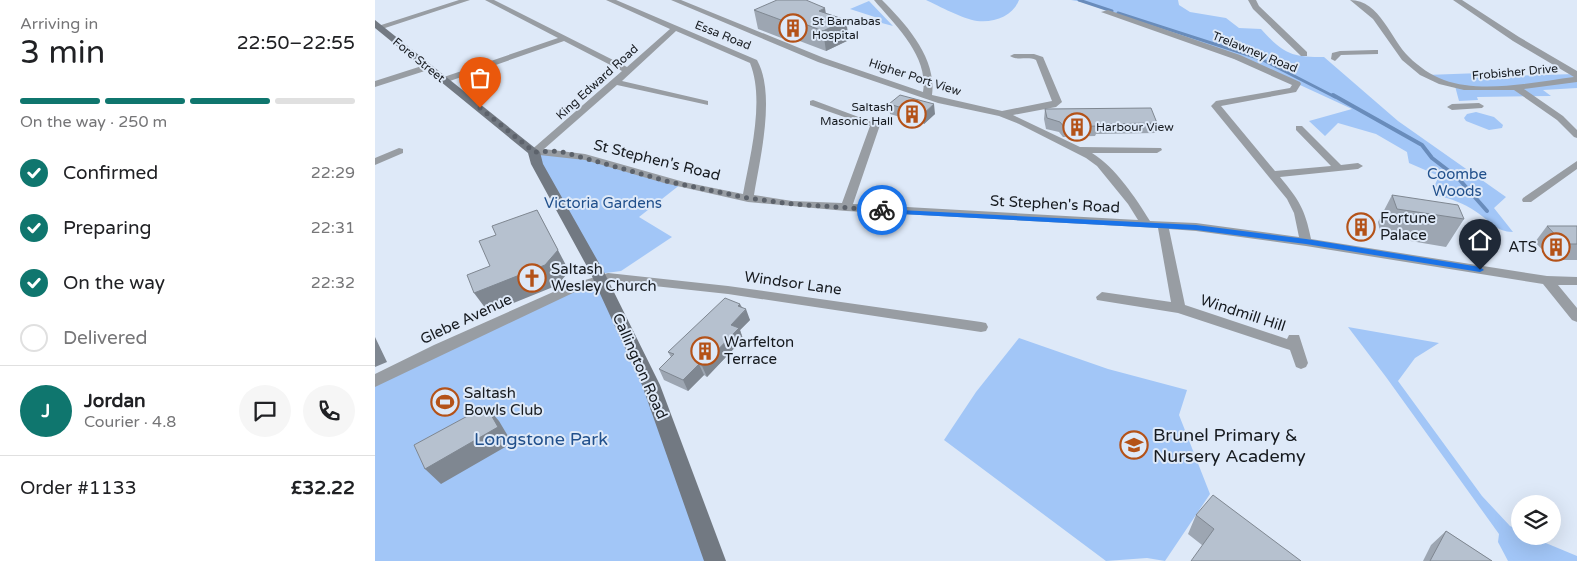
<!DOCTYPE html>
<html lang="en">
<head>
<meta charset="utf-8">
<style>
  body { margin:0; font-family:"Varela Round",sans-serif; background:#f6f6f6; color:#202124; height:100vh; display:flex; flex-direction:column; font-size:19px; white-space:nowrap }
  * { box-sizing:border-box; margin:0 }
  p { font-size:16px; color:#757577 }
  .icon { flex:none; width:28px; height:28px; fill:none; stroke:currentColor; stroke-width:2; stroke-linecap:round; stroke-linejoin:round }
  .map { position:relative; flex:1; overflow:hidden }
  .panel { display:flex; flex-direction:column; background:#fff; width:375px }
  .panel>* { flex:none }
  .tools { position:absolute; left:1136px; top:495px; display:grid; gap:10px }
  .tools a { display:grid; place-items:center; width:50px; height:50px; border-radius:50%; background:#fff; box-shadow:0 5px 20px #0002; font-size:25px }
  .pin { position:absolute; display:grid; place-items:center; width:42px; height:42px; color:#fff; margin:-51px -21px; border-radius:50% 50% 50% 0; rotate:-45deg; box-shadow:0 0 5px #0007 }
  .pin .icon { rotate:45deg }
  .courier { position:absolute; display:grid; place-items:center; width:50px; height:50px; margin:-25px; border:4px solid #1a73e8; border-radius:50%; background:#fff; color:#222; box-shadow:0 1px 6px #0007 }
  .headline em { font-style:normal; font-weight:600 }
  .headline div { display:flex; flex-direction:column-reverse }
  .headline { display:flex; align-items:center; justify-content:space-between; height:85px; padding:0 20px }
  h1 { font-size:32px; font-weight:600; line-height:38px }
  .bar { display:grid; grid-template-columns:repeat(4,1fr); gap:8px 5px; align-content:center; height:60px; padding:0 20px }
  .bar i { height:6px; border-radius:4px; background:#e0e0e0 }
  .bar .active { background:#0f766e }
  .bar p { grid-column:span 4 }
  .line { display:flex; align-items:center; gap:12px; padding:0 20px; border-top:1px solid #e0e0e0 }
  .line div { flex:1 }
  .round { display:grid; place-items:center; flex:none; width:52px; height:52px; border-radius:26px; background:#f6f6f6 }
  ol { padding:0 20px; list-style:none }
  li { display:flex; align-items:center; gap:15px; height:55px }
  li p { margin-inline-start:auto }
  li .icon { padding:5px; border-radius:50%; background:#0f766e; color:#fff; stroke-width:4 }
  li:last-child { color:#757577 }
  li i { width:28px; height:28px; border:2px solid #e0e0e0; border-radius:50% }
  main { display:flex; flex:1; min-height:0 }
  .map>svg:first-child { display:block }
  .green { fill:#a2c6f7 }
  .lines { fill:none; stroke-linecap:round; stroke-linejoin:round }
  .stream-far1 { stroke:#698cbb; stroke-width:3 }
  .stream { stroke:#698cbb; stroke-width:4 }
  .street { fill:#989da3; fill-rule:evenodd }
  .secondary { fill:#727982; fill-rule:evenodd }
  .wall { fill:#9da6b2 }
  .shaded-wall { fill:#7f8791 }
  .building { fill:#b6c1cf; stroke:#7f8791 }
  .route { fill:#1a73e8 }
  .done { stroke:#5c626b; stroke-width:5; stroke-dasharray:0 9 }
  .labels { text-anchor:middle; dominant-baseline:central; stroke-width:4; stroke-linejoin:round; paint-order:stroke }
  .far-poi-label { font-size:12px; fill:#161a1f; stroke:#dee9f8; text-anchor:start }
  .far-street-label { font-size:12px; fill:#161a1f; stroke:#dee9f8 }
  .street-label { font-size:15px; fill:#161a1f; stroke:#dee9f8 }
  .park-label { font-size:15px; fill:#21508c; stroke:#dee9f8 }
  .poi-label { font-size:15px; fill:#161a1f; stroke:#dee9f8; text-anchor:start }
  .near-poi-label { font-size:18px; fill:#161a1f; stroke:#dee9f8; text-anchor:start }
  .near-park-label { font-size:18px; fill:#21508c; stroke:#dee9f8 }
</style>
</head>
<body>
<main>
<section class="panel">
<div class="headline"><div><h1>3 min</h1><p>Arriving in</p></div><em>22:50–22:55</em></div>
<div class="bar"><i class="active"></i><i class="active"></i><i class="active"></i><i></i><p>On the way · 250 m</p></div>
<ol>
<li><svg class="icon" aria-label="check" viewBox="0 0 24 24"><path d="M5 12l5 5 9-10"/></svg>Confirmed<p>22:29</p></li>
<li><svg class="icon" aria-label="check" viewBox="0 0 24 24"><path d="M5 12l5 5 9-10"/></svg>Preparing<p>22:31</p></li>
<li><svg class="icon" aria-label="check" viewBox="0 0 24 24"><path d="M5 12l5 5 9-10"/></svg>On the way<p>22:32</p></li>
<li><i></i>Delivered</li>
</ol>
<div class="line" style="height:90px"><b class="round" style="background:#0f766e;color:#fff">J</b><div><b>Jordan</b><p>Courier · 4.8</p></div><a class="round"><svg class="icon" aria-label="chat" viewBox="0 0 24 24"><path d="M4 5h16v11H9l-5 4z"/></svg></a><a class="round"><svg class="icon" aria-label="phone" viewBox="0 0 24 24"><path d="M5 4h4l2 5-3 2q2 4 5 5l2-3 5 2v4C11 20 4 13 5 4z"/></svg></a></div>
<div class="line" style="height:65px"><div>Order #1133</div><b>£32.22</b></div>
</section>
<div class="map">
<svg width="1202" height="561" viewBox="0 0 1202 561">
  <rect width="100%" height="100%" fill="#dee9f8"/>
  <!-- green -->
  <path class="green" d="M551 0H644C638 16 620 23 602 21 588 19 564 6 551 0Z
    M696 0H803L804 5 815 12 851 18 864 28 886 29C909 54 916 57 949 57L1023 121 1131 197 1119 208 1138 232C1121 232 1114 220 1100 211 1090 204 1075 198 1063 196L1057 191 1064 176 1034 163 1032 152 1001 134 963 123 950 136 934 121 977 109 912 79 714 3Z
    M494 1 518 26 503 22 506 19 475 9Z
    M1106 73 1114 79H1134L1130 76 1200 74 1202 75V88L1168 90 1176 96 1102 97 1103 100 1084 101 1080 86 1051 75Z
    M1101 112 1119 117 1128 125 1127 128 1114 130 1091 121 1089 118 1092 114Z
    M184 151 306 184 264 217 297 237 246 271 223 274 159 152Z
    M225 278 340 561H0V381Z
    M973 327 1064 343 1040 358 1023 381 1107 496 1135 526 1145 531V536H1154L1202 556V561H1133L1123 542 1124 534 1011 377Z
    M644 338 733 369 812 390 804 415 835 494 790 561 772 558 731 561 569 440 601 392Z"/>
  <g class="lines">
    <!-- stream-far1 -->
    <path class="stream-far1" d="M704 0 737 11
      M743 13 886 59 960 97"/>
    <!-- stream -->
    <path class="stream" d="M958 95 1047 145 1057 158 1083 178 1112 211"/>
    <!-- street -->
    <path class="street" d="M84 0H95L7 29 0 27Z
      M110 0H119L252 67 295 29 231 0H241L382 60C401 94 385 158 379 195L417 201 467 203 495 126 435 105V101L438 100 505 125 478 204 763 220 753 204 722 166 711 158 644 124 624 116 563 103 443 62 296 0H306L449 58 548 92C554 56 520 25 499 0H507C531 24 562 58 557 95L627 111 677 101 661 60C653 56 642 61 635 56L639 54H659L668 57 687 102 681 107 638 115 705 147 786 148 787 150 782 153H717C741 168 760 197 775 221L821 223 924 237 919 213 912 199 836 106 841 101 915 88 917 85 859 59 726 12 733 10 865 55 925 82 926 84 921 92 846 106 900 171 956 166 921 130V126H927L966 165 983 163 988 166 983 169 905 177C924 200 930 209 936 239L1172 276 1202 277V285H1183L1202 308V322L1197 320 1168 284 931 246 821 231 794 229 810 305 912 339 914 335H924L933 363 931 367 926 369 921 367 915 350 803 313 722 300 721 297 727 292 796 302 783 228 471 211 373 202 289 183 210 160 155 154 154 152 247 71 189 41 72 82H66V78L183 38ZM301 31 375 63C390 100 375 156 368 194L309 182 210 154 169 149 242 85 333 105V101L247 81Z
      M873 0H881L884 6 932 52V56H926L878 9Z
      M975 0C1005 0 1016 40 1034 57 1044 67 1056 75 1069 80 1107 94 1160 82 1199 77L1138 41 1078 0H1087L1144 37 1202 71V82L1149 89 1188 116 1202 130V138L1199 137 1182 120 1139 90H1089L1064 84 1045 75 1027 60 998 19Z
      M1000 50H1003V54L966 55 960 61 956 59 957 53 965 51Z
      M53 64 56 65V69L0 87V81Z
      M1104 103 1109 106 1107 108 1077 110 1072 107 1077 104Z
      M24 148 28 149V153L0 165V158Z
      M1202 161V169L1156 202H1148L1147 200 1148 198Z
      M233 273 353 286 606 322 611 323 613 327 611 331 606 332 353 294 233 281 202 291 0 387V374L59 345 194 285Z"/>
    <!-- secondary -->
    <path class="secondary" d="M0 20 165 152 168 164 229 272 285 385 351 561H329L267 385 215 272 156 164 153 153 0 28Z"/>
  </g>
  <!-- wall -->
  <path class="wall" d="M379 10 451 13 474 40 451 51 414 37 409 39 383 29Z
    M514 104 560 114 549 124 515 114Z
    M670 109 782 123 780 133 721 134 720 136 688 137 684 132 671 129 669 119Z
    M1017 195 1089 219 1071 247 1006 236 1003 222Z
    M1172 226H1202V260H1177L1160 242Z
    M365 304 367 307 375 320 365 330 368 339 332 377 329 375 313 391 289 380 284 369 296 357 293 352Z
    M821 515 926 561 827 545 813 534Z
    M1071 531 1117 561H1048L1056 545Z"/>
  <!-- shaded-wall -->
  <path class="shaded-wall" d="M450 8 453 27 444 11Z
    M411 17 414 37 409 39 406 20Z
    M471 20 474 40 451 51 448 31Z
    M559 104 560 114 549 124 548 114Z
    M162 210 194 271 183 285 114 313 99 293Z
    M365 304 368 313 371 309 375 320 365 330 368 339 332 377 327 366 356 325 363 306Z
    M0 337 12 362 0 367Z
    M324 364 329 375 313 391 308 380Z
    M111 406 124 421 137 443 66 484 50 469Z"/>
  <!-- building -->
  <path class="building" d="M402 0H431L450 8 444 11 471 20 448 31 411 17 406 20 379 10Z
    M525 95 559 104 548 114 514 104Z
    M776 108 782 123 721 124 722 126 689 127 685 122 672 118 670 109Z
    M1017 195 1083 205 1089 219 1022 209Z
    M162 210 183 250 170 265 99 293 92 275 115 266 104 241 121 235 117 226Z
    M1172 226H1202V244H1189Z
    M350 298 365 304 363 306 371 309 356 325 364 328 327 366 324 364 308 380 284 369 299 354 293 352Z
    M111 406 123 427 50 469 39 445Z
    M838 495 926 561H816L839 529 821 515Z
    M1071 531 1117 561H1055Z"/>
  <!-- route -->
  <path class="route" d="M505 209 821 225 931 239 1105 267 1109 270 1105 272 931 244 821 230 507 213 504 210Z"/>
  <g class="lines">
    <!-- done -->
    <path class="done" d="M105 108 159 152 184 151 295 182 373 198 417 204 507 210"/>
  </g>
  <!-- icons -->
  <defs>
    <g id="building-ring" transform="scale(1.4375)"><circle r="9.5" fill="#dee9f8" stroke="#b45218" stroke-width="1.5"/><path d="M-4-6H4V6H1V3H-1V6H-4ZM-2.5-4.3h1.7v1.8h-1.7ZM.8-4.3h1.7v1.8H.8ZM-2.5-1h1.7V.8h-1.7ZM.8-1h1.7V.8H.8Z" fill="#b45218"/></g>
    <g id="church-ring" transform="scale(1.4375)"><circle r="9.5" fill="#dee9f8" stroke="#b45218" stroke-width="1.5"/><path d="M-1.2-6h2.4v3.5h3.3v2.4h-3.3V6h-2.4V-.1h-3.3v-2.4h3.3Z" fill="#b45218"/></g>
    <g id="stadium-ring" transform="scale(1.4375)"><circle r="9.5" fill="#dee9f8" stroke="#b45218" stroke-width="1.5"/><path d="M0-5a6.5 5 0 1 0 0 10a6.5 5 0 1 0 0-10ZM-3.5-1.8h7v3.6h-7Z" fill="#b45218"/></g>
    <g id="school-ring" transform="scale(1.4375)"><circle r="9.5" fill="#dee9f8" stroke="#b45218" stroke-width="1.5"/><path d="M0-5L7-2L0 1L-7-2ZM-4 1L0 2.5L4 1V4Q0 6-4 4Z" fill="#b45218"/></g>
  </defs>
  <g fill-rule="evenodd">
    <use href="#building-ring" x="418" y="28"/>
    <use href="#building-ring" x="537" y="114"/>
    <use href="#building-ring" x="702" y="127"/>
    <use href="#building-ring" x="986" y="227"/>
    <use href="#building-ring" x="1181" y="247"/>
    <use href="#church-ring" x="157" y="278"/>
    <use href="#building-ring" x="330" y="351"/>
    <use href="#stadium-ring" x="70" y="402"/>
    <use href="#school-ring" x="759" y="445"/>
  </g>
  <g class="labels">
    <!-- far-poi labels -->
    <g class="far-poi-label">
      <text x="437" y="21">St Barnabas<tspan x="437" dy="14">Hospital</tspan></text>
      <text x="518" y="107" text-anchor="end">Saltash<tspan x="518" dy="14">Masonic Hall</tspan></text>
      <text x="721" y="127">Harbour View</text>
    </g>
    <!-- far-street labels -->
    <g class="far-street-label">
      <text transform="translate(348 35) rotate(22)">Essa Road</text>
      <text transform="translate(880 52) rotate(22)">Trelawney Road</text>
      <text transform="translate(44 60) rotate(39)">Fore Street</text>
      <text transform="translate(1140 72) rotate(-5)">Frobisher Drive</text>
      <text transform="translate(540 77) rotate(18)">Higher Port View</text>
      <text transform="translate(222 82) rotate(-42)">King Edward Road</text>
    </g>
    <!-- street labels -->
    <g class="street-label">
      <text transform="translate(282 160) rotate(14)">St Stephen's Road</text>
      <text transform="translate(680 204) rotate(3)">St Stephen's Road</text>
      <text transform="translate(418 283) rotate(8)">Windsor Lane</text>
      <text transform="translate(868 313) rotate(18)">Windmill Hill</text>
      <text transform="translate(91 319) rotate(-25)">Glebe Avenue</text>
      <text transform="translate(265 366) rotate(66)">Callington Road</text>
    </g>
    <!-- park labels -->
    <g class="park-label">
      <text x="1082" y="174">Coombe<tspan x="1082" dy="17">Woods</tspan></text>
      <text x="228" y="203">Victoria Gardens</text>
    </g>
    <!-- poi labels -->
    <g class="poi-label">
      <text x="1005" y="218">Fortune<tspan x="1005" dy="17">Palace</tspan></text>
      <text x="1162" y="247" text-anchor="end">ATS</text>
      <text x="176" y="269">Saltash<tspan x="176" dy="17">Wesley Church</tspan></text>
      <text x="349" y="342">Warfelton<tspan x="349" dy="17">Terrace</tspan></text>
      <text x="89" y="393">Saltash<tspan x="89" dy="17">Bowls Club</tspan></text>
    </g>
    <!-- near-poi labels -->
    <g class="near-poi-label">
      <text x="778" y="435">Brunel Primary &amp;<tspan x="778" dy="21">Nursery Academy</tspan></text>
    </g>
    <!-- near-park labels -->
    <g class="near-park-label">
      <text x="166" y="439">Longstone Park</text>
    </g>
  </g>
</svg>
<div class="tools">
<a><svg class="icon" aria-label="layers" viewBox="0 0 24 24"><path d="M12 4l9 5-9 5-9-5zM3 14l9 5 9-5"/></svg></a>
</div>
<div class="pin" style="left:105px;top:108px;background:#ea580c"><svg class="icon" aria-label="bag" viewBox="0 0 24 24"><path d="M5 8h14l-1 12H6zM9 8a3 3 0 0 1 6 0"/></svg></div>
<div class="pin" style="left:1105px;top:270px;background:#1f2937"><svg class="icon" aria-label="home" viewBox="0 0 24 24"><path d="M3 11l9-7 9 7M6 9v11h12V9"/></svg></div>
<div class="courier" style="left:507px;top:210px"><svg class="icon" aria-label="bike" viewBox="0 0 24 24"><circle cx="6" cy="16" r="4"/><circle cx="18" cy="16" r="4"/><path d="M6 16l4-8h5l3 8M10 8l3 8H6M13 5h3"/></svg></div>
</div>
</main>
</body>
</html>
